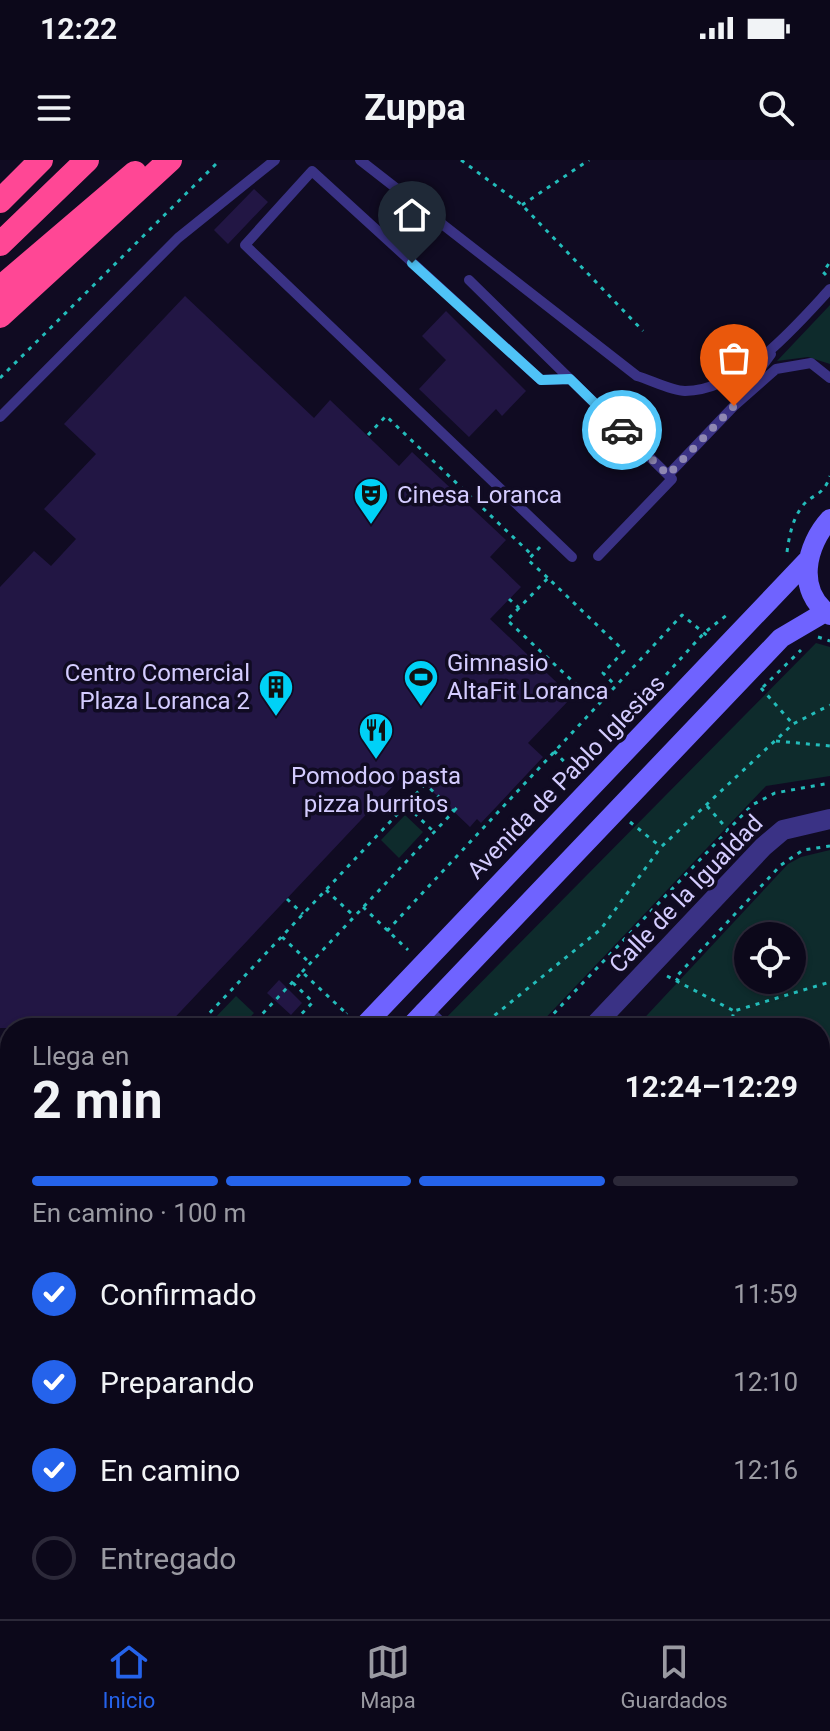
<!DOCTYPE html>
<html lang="es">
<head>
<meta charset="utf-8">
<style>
  body { margin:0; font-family:Roboto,sans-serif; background:#151123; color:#f1f3f6; height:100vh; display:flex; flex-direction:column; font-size:30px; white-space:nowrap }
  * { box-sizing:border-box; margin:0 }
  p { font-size:26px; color:#9a9aa2 }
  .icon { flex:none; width:44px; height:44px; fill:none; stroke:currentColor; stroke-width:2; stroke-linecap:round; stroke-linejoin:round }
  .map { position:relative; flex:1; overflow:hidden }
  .details { position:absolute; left:0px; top:858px; width:830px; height:602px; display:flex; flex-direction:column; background:#0c081a; border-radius:32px 32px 0 0; box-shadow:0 2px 6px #0004,0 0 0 2px #2c2939 }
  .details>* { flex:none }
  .fabs { position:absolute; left:734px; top:762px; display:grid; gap:16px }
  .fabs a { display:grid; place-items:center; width:72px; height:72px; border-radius:50%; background:#0c081a; box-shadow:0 2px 6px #0004,0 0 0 2px #2c2939; font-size:40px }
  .pin { position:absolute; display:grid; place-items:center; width:68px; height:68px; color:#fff; margin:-82px -34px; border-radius:50% 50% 50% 0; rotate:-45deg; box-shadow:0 0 8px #0007 }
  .pin .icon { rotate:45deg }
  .courier { position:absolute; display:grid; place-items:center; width:80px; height:80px; margin:-40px; border:6px solid #4fc3f7; border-radius:50%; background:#fff; color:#222; box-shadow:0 2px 10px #0007 }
  .overview em { font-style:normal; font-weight:700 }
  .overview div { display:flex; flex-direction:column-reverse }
  .overview { display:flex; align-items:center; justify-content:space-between; height:136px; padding:0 32px }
  h1 { font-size:52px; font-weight:700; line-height:60px }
  .bar { display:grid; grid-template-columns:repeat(4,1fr); gap:12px 8px; align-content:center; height:96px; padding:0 32px }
  .bar i { height:10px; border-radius:6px; background:#2c2939 }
  .bar .active { background:#2563eb }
  .bar p { grid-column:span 4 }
  ol { padding:0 32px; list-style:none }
  li { display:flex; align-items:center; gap:24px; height:88px }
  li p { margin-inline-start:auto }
  li .icon { padding:8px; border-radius:50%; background:#2563eb; color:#fff; stroke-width:4 }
  li:last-child { color:#9a9aa2 }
  li i { width:44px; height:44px; border:4px solid #2c2939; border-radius:50% }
  .status { display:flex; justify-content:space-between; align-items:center; height:56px; padding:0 40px; background:#0c081a; direction:ltr }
  .status svg { height:22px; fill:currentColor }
  header { display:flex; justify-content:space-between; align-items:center; height:104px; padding:0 32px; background:#0c081a; font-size:36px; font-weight:700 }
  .menu { display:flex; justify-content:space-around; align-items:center; height:112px; border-top:2px solid #2c2939; background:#0c081a; font-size:22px; color:#9a9aa2 }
  .menu a { display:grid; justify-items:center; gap:4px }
  .menu .active { color:#2563eb }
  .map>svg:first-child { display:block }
  .green { fill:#0e2b2c; fill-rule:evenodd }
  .water { fill:#051841 }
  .building { fill:#221644 }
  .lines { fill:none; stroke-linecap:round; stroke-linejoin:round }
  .path { stroke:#23bcba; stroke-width:3; stroke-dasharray:4 6; stroke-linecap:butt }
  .service { stroke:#3a3285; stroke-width:10 }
  .minor { stroke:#3a3285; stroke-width:20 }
  .tertiary { stroke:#3a3285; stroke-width:20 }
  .secondary { stroke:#6f63ff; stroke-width:20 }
  .motorway { stroke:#ff4795; stroke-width:24 }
  .done { stroke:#8f88b2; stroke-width:8; stroke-dasharray:0 14.4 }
  .route { stroke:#4fc3f7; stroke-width:10 }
  .labels { text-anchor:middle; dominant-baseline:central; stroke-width:7; stroke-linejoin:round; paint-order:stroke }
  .poi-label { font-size:24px; fill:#d4ccff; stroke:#100b22; text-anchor:start }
  .street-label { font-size:24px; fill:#d4ccff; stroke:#100b22 }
</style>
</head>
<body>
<div class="status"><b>12:22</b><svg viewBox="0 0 49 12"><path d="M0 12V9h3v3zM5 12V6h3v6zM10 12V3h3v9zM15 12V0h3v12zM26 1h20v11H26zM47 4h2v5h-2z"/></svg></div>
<header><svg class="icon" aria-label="menu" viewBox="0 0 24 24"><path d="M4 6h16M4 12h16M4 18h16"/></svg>Zuppa<svg class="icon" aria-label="search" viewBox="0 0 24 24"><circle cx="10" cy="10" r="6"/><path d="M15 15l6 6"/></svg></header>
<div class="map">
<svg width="830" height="1459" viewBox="0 0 830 1459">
  <rect width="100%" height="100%" fill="#100b22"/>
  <!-- green -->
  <path class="green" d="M830 145V204L808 197 777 201Z
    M816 483 830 487V616L766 626 536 868H436Z
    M405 655 423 672 399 698 381 680Z
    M830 690V1194L820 1196V868H635L788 704 801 697ZM748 776H792V820H748Z
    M236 836 254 853 240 868H220L212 861Z
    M10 1168V1282L0 1292V1178Z"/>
  <!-- water -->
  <path class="water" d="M830 915V1108L820 1110V1015C830 1000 825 989 820 974 815 960 820 935 820 920Z"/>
  <!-- building -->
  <path class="building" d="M254 29 268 42 228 84 214 70Z
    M185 136 314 258 330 240 399 306 412 292 506 380 490 397 521 427 490 459 572 537 528 583 543 597 481 663 477 659 470 667 409 609 165 868H0V427L34 391 51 406 76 379 44 349 96 294 64 264Z
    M446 151 526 231 502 256 496 249 469 277 419 229 446 200 422 176Z
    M279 820 302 843 291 855 267 833Z"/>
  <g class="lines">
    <!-- path -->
    <path class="path" d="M461 0 522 45 643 171
      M522 45 589 0
      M826 115 823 112 830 102
      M0 218 220 0
      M368 275 386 256 532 395
      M540 387 528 400 548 418
      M787 392C789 377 792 361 801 348 811 333 823 338 830 316
      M509 439 519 448 548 418 624 491 603 513 615 525
      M519 448 507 460 597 544
      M818 477 830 481
      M763 527 801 490
      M761 528 793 564
      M776 581 830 586
      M554 591 576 614
      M592 596 704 473 728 454
      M425 624 406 645 434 672
      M707 646 728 670
      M454 651 460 644
      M630 662 661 687
      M326 730 354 756
      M287 739 303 754
      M363 747 408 790
      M387 771 682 455 710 478
      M282 777 310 803
      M302 812 454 651 409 609
      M667 816 734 851
      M679 821 675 818 781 705 803 690 830 686
      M203 860 406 645
      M170 862 176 868
      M190 868 200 858 211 868
      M249 868 302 812 347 854
      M288 868 313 842 292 822
      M333 868 347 853
      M479 868 601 769 661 687 793 564 830 545
      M540 868 752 645 775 633 830 623
      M730 868 734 851 830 822
      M0 1012 10 1001
      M820 1161 830 1160
      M820 1229 830 1227
      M0 1314 10 1301
      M0 1415 10 1427
      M187 1450 188 1459
      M260 1450 261 1459"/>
    <!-- service -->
    <path class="service" d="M360 0 637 216C651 220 671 231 685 231 742 230 794 168 830 129
      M469 120 570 219
      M738 239 771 194
      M0 257 178 78 275 0
      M598 396 672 319 668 315 734 246 776 209 811 203 830 218
      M572 397 245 85 312 11 541 220 570 219 668 315"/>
    <!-- minor -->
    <path class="minor" d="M424 852 440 868
      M592 868 763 687 783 670 830 659
      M820 1355 830 1353
      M291 1450 293 1459
      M413 1450 414 1459
      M629 1450 630 1459"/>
    <!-- tertiary -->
    <path class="tertiary" d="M16 1459 23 1450
      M114 1459 155 1453"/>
    <!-- secondary -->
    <path class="secondary" d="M830 359C806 385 795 431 830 455
      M362 868 807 401
      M409 868 781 478 825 452
      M53 1450 55 1459
      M88 1450 90 1459"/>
    <!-- motorway -->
    <path class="motorway" d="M0 41 41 0
      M0 84 87 0
      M0 128 135 13
      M0 156 170 0
      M0 1341H4
      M0 1392 6 1393"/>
  </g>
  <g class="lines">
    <!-- done -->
    <path class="done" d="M622 270 668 315 734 246"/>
    <!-- route -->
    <path class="route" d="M412 103 541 220 570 219 622 270"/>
  </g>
  <!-- icons -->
  <defs>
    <g id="theatre-pin" transform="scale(1.8)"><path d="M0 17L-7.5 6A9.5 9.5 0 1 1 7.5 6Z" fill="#00d1f7" stroke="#100b22"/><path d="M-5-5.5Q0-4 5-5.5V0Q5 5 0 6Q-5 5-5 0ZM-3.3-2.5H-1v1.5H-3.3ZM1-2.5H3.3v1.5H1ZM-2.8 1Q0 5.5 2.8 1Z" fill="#111"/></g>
    <g id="stadium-pin" transform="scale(1.8)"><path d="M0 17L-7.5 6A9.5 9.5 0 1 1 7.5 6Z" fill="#00d1f7" stroke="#100b22"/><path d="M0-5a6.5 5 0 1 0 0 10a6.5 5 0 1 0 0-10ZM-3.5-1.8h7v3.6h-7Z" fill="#111"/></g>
    <g id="building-pin" transform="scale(1.8)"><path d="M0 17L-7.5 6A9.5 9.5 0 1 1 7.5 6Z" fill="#00d1f7" stroke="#100b22"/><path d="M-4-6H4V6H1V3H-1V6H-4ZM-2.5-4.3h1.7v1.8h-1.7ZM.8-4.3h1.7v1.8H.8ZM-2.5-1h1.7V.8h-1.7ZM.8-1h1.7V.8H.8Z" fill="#111"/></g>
    <g id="restaurant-pin" transform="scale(1.8)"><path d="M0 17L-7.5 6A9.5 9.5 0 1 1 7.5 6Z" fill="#00d1f7" stroke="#100b22"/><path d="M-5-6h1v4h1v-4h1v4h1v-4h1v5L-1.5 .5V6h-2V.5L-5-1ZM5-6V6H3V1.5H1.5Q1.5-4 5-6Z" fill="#111"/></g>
  </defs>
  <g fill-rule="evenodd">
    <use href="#theatre-pin" x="371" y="335"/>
    <use href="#stadium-pin" x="421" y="517"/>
    <use href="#building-pin" x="276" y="527"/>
    <use href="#restaurant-pin" x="376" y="570"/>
  </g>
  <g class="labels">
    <!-- poi labels -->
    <g class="poi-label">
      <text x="397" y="335">Cinesa Loranca</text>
      <text x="447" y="503">Gimnasio<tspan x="447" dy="28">AltaFit Loranca</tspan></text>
      <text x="250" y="513" text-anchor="end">Centro Comercial<tspan x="250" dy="28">Plaza Loranca 2</tspan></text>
      <text x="376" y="616" text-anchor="middle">Pomodoo pasta<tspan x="376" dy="28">pizza burritos</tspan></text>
    </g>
    <!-- street labels -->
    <g class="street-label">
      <text transform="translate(566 617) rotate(-46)">Avenida de Pablo Iglesias</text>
      <text transform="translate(686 734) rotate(-46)">Calle de la Igualdad</text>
    </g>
  </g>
</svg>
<div class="fabs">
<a><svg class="icon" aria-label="locate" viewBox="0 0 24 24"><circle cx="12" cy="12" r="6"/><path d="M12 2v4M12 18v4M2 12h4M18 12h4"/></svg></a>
</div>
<div class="pin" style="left:734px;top:246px;background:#ea580c"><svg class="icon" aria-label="bag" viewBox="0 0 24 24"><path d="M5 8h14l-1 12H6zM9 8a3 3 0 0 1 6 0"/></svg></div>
<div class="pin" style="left:412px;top:103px;background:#1f2937"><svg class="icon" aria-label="home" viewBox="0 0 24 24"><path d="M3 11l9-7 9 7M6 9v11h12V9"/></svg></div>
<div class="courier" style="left:622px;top:270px"><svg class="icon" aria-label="car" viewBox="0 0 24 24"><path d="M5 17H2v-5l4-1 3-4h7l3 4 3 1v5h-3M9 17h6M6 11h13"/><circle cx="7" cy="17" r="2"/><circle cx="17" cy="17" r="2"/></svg></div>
<section class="details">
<div class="overview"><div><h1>2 min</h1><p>Llega en</p></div><em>12:24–12:29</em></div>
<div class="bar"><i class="active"></i><i class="active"></i><i class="active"></i><i></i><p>En camino · 100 m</p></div>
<ol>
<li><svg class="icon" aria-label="check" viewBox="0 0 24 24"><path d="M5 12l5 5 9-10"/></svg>Confirmado<p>11:59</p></li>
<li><svg class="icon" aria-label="check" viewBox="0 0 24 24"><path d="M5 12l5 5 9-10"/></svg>Preparando<p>12:10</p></li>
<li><svg class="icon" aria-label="check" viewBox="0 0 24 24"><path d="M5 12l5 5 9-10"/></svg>En camino<p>12:16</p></li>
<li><i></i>Entregado</li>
</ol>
</section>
</div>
<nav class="menu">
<a class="active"><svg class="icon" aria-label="home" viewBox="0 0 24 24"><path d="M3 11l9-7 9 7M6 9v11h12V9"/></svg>Inicio</a>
<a><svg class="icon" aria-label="map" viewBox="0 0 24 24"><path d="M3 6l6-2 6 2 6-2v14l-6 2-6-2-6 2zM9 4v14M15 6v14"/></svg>Mapa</a>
<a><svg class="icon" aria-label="saved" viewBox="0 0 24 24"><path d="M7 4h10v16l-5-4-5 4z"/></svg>Guardados</a>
</nav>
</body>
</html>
